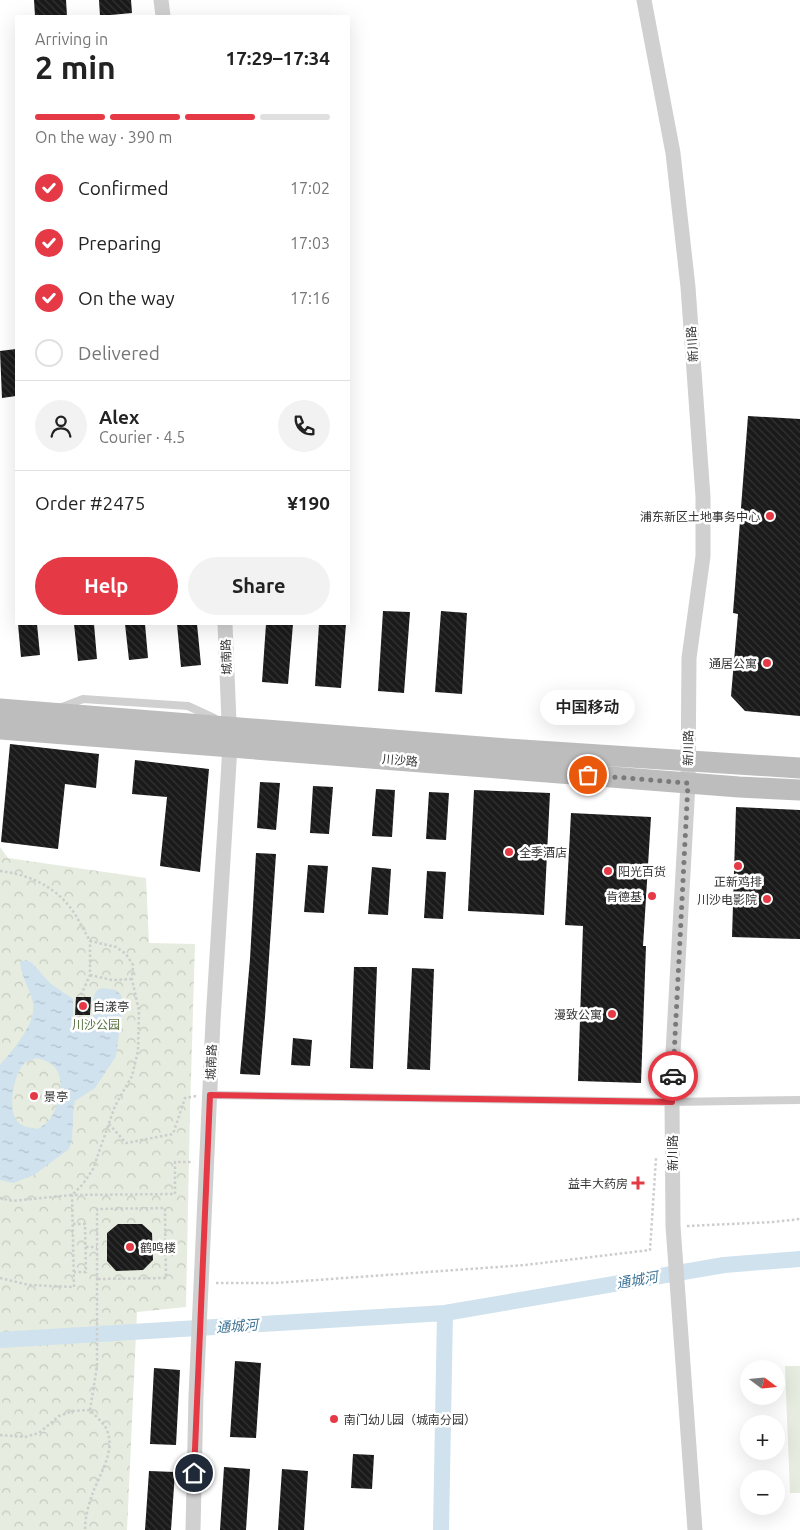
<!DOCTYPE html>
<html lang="en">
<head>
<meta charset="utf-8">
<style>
  body { margin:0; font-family:Ubuntu,"Noto Sans SC",sans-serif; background:#f2f2f2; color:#222; height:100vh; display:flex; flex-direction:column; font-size:19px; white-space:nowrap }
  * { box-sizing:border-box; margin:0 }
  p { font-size:16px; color:#767676 }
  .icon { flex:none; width:28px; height:28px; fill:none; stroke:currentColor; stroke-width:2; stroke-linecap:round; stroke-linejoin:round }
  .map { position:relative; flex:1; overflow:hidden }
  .panel { position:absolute; left:15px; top:15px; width:335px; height:610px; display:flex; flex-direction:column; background:#fff; border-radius:0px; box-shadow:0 5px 20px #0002 }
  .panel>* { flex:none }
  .needle { width:32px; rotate:106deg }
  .buttons { position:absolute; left:740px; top:1360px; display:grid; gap:10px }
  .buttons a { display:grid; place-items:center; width:45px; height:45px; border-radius:50%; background:#fff; box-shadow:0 5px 20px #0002; font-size:25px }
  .pin { position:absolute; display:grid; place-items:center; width:42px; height:42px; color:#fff; margin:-21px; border:2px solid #fff; border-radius:50%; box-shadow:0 1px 5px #0007 }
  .courier { position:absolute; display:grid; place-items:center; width:50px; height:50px; margin:-25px; border:4px solid #e63946; border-radius:50%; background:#fff; color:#222; box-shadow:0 1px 6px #0007 }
  .bubble { position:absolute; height:35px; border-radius:18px; background:#fff; box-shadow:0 5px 20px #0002; font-size:16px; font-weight:600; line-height:35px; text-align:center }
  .overview em { font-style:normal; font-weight:600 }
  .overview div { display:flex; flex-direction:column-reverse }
  .overview { display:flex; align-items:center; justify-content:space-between; height:85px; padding:0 20px }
  h1 { font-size:32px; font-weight:600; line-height:38px }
  .bar { display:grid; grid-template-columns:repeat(4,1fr); gap:8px 5px; align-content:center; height:60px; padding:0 20px }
  .bar i { height:6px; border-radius:4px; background:#e0e0e0 }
  .bar .active { background:#e63946 }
  .bar p { grid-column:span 4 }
  .line { display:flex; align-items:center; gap:12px; padding:0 20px; border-top:1px solid #e0e0e0 }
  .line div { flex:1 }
  .round { display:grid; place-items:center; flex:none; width:52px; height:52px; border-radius:26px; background:#f2f2f2 }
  ol { padding:0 20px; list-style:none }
  li { display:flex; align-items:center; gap:15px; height:55px }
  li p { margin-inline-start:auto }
  li .icon { padding:5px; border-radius:50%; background:#e63946; color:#fff; stroke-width:4 }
  li:last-child { color:#767676 }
  li i { width:28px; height:28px; border:2px solid #e0e0e0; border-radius:50% }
  .button { display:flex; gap:10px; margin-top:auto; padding:10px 20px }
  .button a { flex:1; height:58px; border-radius:30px; background:#e63946; color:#fff; font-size:20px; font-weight:600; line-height:58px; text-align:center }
  .button a+a { background:#f2f2f2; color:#222 }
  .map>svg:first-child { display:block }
  .park { fill:url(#park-crowns) }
  .garden { fill:#e6ecdf }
  .water { fill:url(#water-ripples); fill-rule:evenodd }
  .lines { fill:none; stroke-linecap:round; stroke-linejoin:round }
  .canal { stroke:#cfe2ee; stroke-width:16 }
  .building { fill:url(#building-back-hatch) }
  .path { stroke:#cdcdcd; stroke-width:2.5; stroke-dasharray:2.5 2.5; stroke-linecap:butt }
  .service { stroke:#d0d0d0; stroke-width:8 }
  .minor { stroke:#d0d0d0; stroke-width:15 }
  .secondary { stroke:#bdbdbd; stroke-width:21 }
  .done { stroke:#7a7a7a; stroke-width:5; stroke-dasharray:0 9 }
  .route { stroke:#e63946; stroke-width:6 }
  .poi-dot { fill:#e63946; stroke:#fff; stroke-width:2 }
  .labels { text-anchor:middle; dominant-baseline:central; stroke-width:5; stroke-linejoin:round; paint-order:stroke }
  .street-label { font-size:12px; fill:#333; stroke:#fff }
  .poi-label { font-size:12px; fill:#333; stroke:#fff; text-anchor:end }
  .park-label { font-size:12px; fill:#56703f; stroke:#fff }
  .water-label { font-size:14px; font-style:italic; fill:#3f7597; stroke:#fff }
</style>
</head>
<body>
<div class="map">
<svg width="800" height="1530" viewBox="0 0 800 1530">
  <defs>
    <pattern id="park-crowns" width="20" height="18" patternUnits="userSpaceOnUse" patternTransform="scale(1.25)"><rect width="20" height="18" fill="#e6ecdf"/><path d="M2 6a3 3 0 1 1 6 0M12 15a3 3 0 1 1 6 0" fill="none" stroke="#c6cbc0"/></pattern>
    <pattern id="water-ripples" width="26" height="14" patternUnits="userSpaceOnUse" patternTransform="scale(1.25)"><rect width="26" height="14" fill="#cfe2ee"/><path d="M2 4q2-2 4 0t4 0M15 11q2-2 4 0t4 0" fill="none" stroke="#b2c2cd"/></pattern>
    <pattern id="building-back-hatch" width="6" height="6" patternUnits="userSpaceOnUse" patternTransform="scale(1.25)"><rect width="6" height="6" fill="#1a1a1a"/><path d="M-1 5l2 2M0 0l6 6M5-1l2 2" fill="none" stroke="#333"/></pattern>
  </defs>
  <rect width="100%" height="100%" fill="#fff"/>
  <!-- park -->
  <path class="park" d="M0 847 8 858 146 878 149 943 195 944 190 1110 186 1307 137 1312 127 1530H0Z"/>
  <!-- garden -->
  <path class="garden" d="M785 1366H800V1493H790Z"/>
  <!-- water -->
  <path class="water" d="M26 960 32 963 51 984 73 999V1017H93V1000L96 991 102 988 116 990 121 995 123 1004 116 1056 95 1088 75 1101C71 1117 75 1134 69 1149L34 1175 13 1183 0 1180V1065C12 1051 37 1023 33 1003 30 989 21 976 20 962ZM37 1058C40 1059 45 1060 48 1062 68 1072 61 1104 50 1119 47 1123 42 1126 38 1129 31 1128 22 1127 17 1121 7 1110 14 1070 26 1062 29 1061 33 1059 37 1058Z"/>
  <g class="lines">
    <!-- canal -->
    <path class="canal" d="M0 1340 445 1313 724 1265 800 1259
      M441 1530 445 1313"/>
  </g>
  <!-- building -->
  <path class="building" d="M34 0H66L67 16H35Z
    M99 0H131L132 13 100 16Z
    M16 349V396L2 398 0 351Z
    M748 416 800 419V716L745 711 731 696 738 614 733 613Z
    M383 611 410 612 404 693 378 691Z
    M441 611 467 613 462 694 435 692Z
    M18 624H37L40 655 21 657Z
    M74 624H94L97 659 78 661Z
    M125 624H145L148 658 129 660Z
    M177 624H197L201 665 181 667Z
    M266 624H293L288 684 262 682Z
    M319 624H346L341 688 315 686Z
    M10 744 99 754 96 788 65 784 58 849 1 842Z
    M135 760 209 769 200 872 160 866 167 797 132 794Z
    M260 782 280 783 276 830 257 828Z
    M313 786 333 787 329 834 310 833Z
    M376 789 395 790 392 837 372 836Z
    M474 790 550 793 544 915 468 911Z
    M429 792 449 793 446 840 426 839Z
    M736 807 800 810V939L732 937Z
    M571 813 651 817 643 946H646L641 1083 578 1081 583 926 565 925Z
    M256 853 276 854 265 1017 260 1075 240 1074 250 959Z
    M308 865 328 866 324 913 304 912Z
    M372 867 391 869 388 915 368 914Z
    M427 871 446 872 443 919 424 918Z
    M354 967H377L373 1069 350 1068Z
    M412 968 434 969 430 1070 407 1069Z
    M76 997H91L90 1015H75Z
    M293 1038 312 1040 310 1066 291 1065Z
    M118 1224H142L152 1233 153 1260 143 1270 116 1271 107 1261V1233Z
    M235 1361 261 1363 256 1438 230 1437Z
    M154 1368 180 1370 176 1445 150 1444Z
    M353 1454 374 1455 372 1489 351 1488Z
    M224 1467 250 1469 246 1530H220Z
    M282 1469 308 1471 304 1530H278Z
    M149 1471 175 1472 171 1530H145Z"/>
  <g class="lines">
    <!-- path -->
    <path class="path" d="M0 871C31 875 57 887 75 914 80 923 85 932 90 941L116 947 126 954 133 965 132 979 139 1011 138 1051 132 1076 115 1106 93 1169 83 1184 72 1195 13 1201 0 1198
      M90 975 112 980 132 979
      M81 995 90 975V941
      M109 1124 126 1143 173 1134 185 1098 196 1096
      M73 1224H85L86 1272H74
      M687 1226 773 1222 800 1219
      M86 1247H97
      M0 1278 29 1285 74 1287 72 1195 175 1194V1162H191
      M216 1283H275L525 1265 650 1250 656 1158
      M90 1410 97 1366V1209L165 1208 166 1278 97 1279
      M0 1435 25 1437 39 1433 59 1416 73 1411 90 1410C95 1416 102 1421 106 1428 117 1450 99 1475 92 1495 88 1506 85 1519 85 1530"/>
    <!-- service -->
    <path class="service" d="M62 707 83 699 188 706 214 718
      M210 1095 672 1102 800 1100"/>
    <!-- minor -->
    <path class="minor" d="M161 0 163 16
      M644 0 673 153 688 287 703 497V556L689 658 688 783 673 1053 672 1102 673 1226 695 1530
      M193 1530 196 1396 213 1021 230 746 225 624"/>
    <!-- secondary -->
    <path class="secondary" d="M0 709 507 749 800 768
      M0 729 739 787 800 790"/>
  </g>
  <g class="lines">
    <!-- done -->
    <path class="done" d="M588 775 688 783 673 1076"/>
    <!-- route -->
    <path class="route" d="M194 1473 210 1095 672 1102 673 1076"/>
  </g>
  <!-- markers -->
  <g class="poi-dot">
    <circle cx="770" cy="516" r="5"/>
    <circle cx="767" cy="663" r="5"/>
    <circle cx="509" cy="852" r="5"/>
    <circle cx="738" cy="866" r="5"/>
    <circle cx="608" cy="871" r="5"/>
    <circle cx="652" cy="896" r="5"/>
    <circle cx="767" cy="899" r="5"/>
    <circle cx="83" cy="1006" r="5"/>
    <circle cx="612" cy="1014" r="5"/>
    <circle cx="34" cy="1096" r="5"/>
    <path d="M635.5 1175.5h5v5h5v5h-5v5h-5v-5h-5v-5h5z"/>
    <circle cx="130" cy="1247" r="5"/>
    <circle cx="334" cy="1419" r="5"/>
  </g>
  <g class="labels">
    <!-- street labels -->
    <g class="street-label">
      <text transform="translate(692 344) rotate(-94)">新川路</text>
      <text transform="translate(226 657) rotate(-92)">城南路</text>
      <text transform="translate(688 748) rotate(-89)">新川路</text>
      <text transform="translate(400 760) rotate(5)">川沙路</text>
      <text transform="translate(211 1062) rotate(-88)">城南路</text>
      <text transform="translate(672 1153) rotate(-90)">新川路</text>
    </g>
    <!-- poi labels -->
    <g class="poi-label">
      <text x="760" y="516">浦东新区土地事务中心</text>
      <text x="757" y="663">通居公寓</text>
      <text x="519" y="852" text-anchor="start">全季酒店</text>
      <text x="618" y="871" text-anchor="start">阳光百货</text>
      <text x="738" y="881" text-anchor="middle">正新鸡排</text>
      <text x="642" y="896">肯德基</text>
      <text x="757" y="899">川沙电影院</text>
      <text x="93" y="1006" text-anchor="start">白漾亭</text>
      <text x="602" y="1014">漫致公寓</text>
      <text x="44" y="1096" text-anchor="start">景亭</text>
      <text x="628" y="1183">益丰大药房</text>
      <text x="140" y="1247" text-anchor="start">鹤鸣楼</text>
      <text x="344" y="1419" text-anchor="start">南门幼儿园（城南分园）</text>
    </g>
    <!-- park labels -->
    <g class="park-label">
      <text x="96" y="1024">川沙公园</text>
    </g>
    <!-- water labels -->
    <g class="water-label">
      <text transform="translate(637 1280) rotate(-10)">通城河</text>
      <text transform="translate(237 1326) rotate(-4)">通城河</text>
    </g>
  </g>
</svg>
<div class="buttons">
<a><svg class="needle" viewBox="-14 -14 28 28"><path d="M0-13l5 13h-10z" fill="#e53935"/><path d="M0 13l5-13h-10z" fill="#767676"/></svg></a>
<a>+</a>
<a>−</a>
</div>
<div class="pin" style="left:588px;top:775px;background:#ea580c"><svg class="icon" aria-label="bag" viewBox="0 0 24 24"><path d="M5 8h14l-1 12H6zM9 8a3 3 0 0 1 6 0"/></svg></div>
<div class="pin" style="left:194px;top:1473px;background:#1f2937"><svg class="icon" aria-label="home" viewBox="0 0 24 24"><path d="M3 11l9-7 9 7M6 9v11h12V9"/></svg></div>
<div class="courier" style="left:673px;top:1076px"><svg class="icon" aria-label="car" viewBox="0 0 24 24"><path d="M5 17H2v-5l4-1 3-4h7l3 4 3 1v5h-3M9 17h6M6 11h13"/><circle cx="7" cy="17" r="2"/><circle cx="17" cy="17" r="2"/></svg></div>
<div class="bubble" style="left:540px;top:690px;width:95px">中国移动</div>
<section class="panel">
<div class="overview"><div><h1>2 min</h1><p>Arriving in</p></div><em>17:29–17:34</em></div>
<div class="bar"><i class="active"></i><i class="active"></i><i class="active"></i><i></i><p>On the way · 390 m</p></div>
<ol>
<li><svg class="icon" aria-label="check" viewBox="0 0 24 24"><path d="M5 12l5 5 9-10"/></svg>Confirmed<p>17:02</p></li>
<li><svg class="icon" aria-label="check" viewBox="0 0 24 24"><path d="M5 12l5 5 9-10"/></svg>Preparing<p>17:03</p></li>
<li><svg class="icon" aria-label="check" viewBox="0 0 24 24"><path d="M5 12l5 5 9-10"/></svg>On the way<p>17:16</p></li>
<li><i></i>Delivered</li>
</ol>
<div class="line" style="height:90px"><a class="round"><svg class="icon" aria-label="person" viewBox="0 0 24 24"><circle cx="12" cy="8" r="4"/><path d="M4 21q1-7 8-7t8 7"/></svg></a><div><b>Alex</b><p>Courier · 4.5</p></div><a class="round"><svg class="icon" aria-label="phone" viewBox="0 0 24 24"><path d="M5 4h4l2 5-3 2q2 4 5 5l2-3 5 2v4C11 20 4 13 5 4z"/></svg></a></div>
<div class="line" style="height:65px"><div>Order #2475</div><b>¥190</b></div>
<div class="button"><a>Help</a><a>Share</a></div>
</section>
</div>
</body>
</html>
